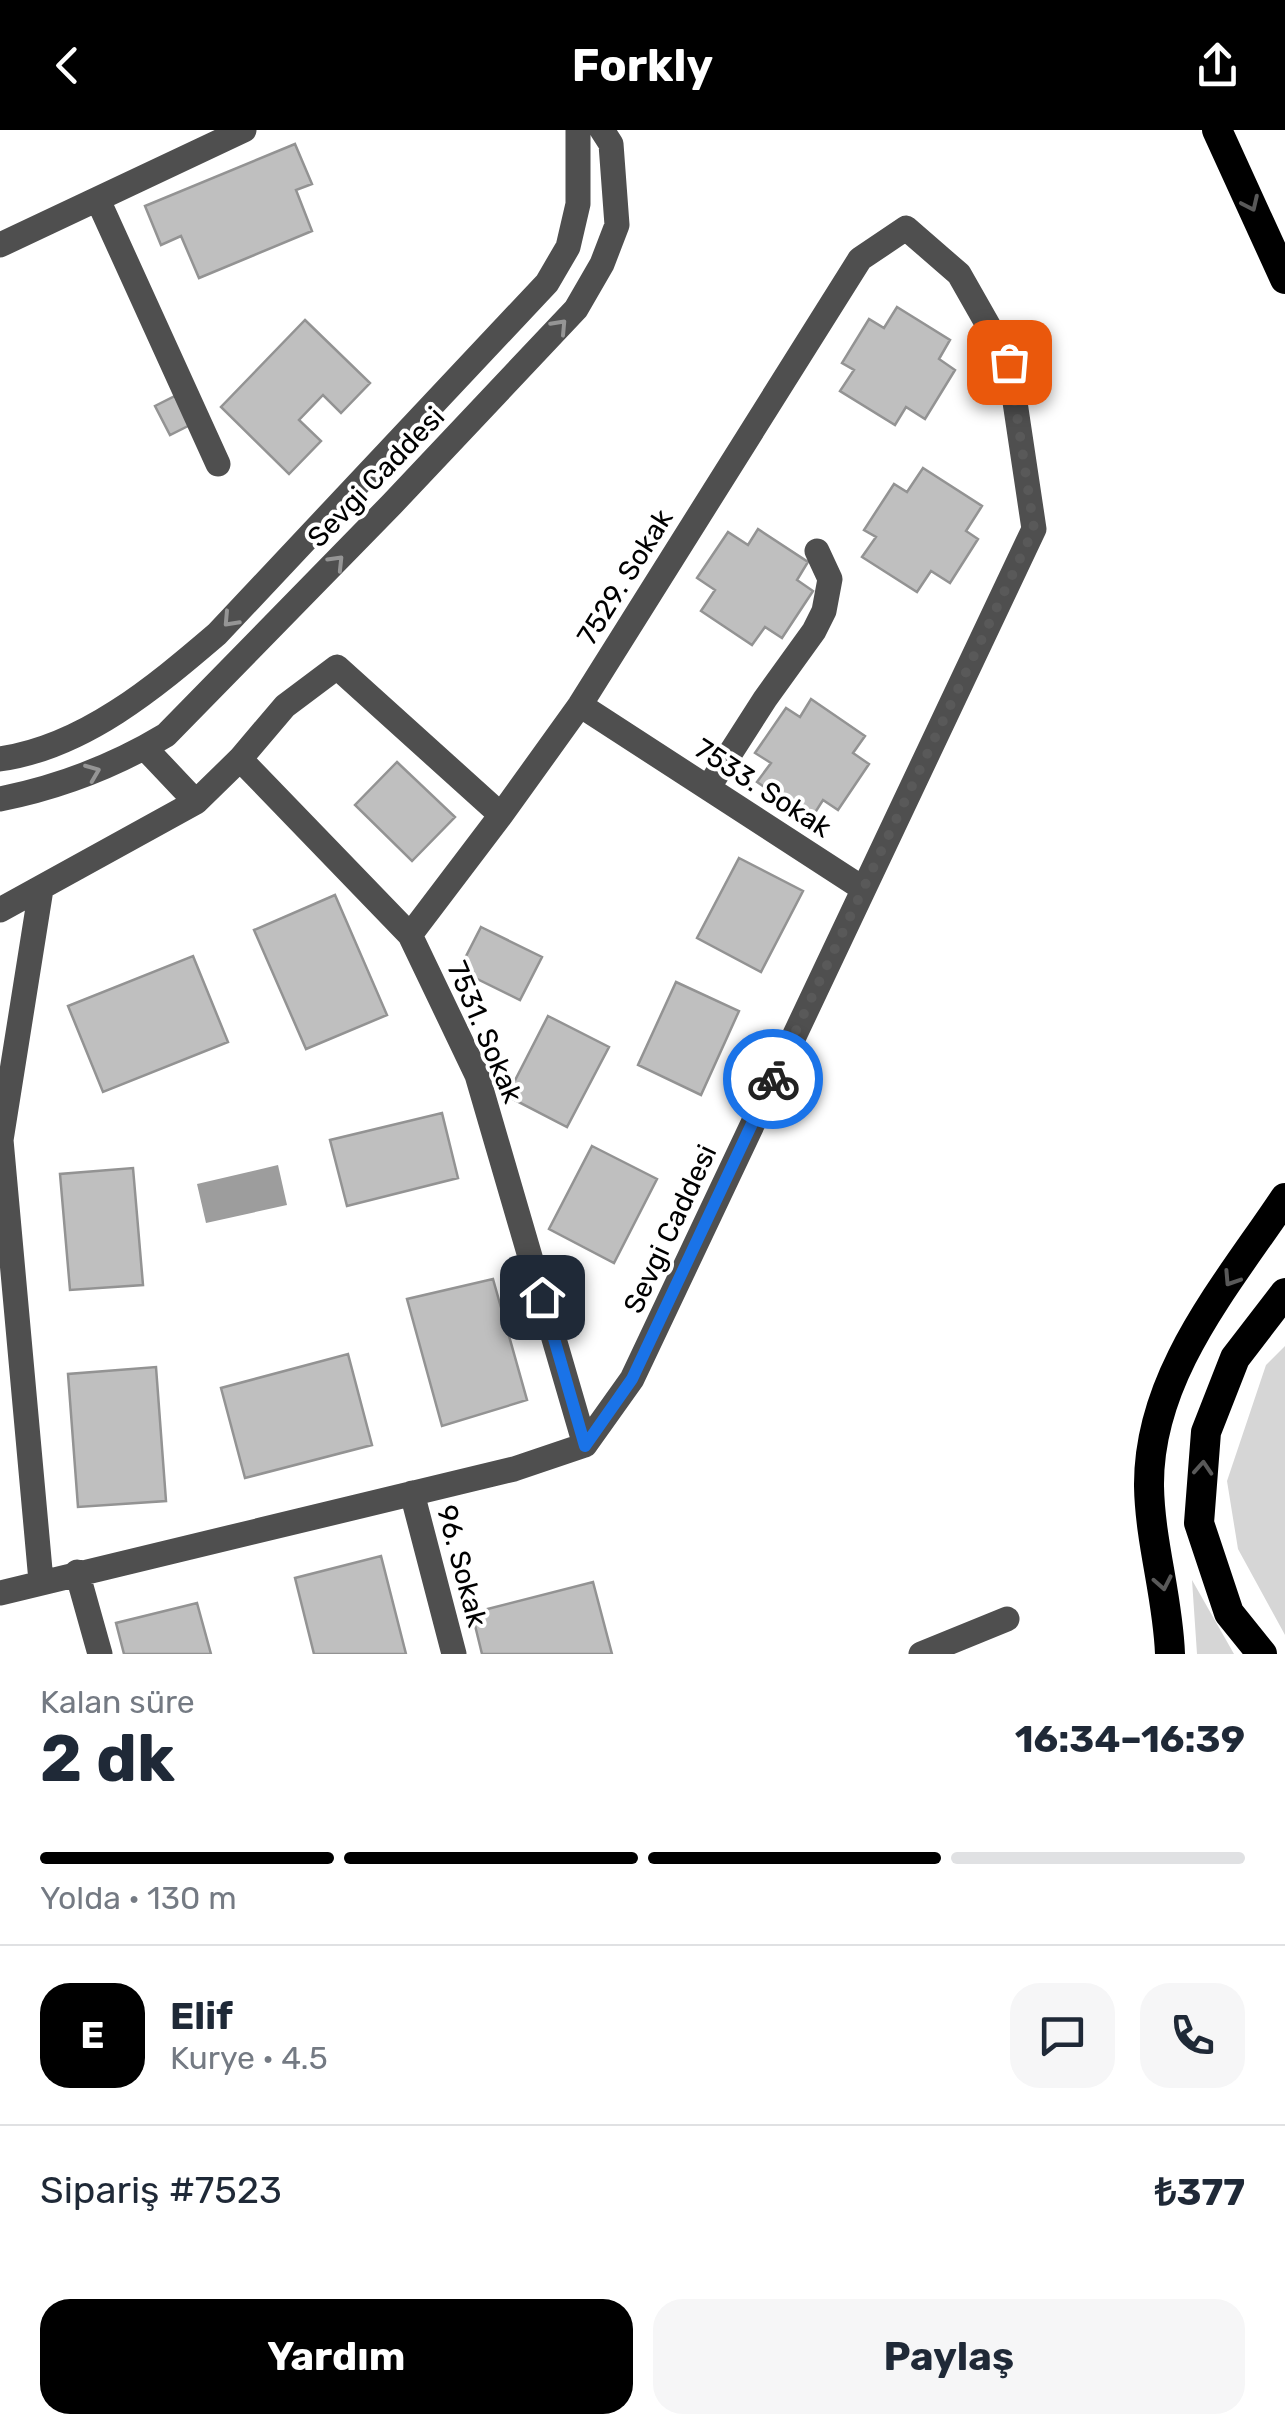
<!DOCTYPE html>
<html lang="tr">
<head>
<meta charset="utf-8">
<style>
  body { margin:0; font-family:Rubik,sans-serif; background:#f6f6f7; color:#1f2937; height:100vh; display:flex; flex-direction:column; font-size:38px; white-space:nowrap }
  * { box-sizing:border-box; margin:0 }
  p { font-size:32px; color:#747a83 }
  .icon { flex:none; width:55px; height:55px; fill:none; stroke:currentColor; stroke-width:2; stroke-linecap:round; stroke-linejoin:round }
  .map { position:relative; height:1524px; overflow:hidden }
  .drawer { display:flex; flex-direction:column; background:#fff; flex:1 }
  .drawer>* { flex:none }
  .pin { position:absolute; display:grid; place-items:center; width:85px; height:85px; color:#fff; margin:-42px; border-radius:20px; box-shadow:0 5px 15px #0006 }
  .courier { position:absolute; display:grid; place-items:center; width:100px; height:100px; margin:-50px; border:8px solid #1a73e8; border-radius:50%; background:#fff; color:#222; box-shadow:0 2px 12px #0007 }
  .headline em { font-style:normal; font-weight:700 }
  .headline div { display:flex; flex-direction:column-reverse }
  .headline { display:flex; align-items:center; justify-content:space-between; height:170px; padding:0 40px }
  h1 { font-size:65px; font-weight:700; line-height:75px }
  .bar { display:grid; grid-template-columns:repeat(4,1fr); gap:15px 10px; align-content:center; height:120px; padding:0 40px }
  .bar i { height:12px; border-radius:8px; background:#e0e1e3 }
  .bar .active { background:#000 }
  .bar p { grid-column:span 4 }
  .line { display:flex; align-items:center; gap:25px; padding:0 40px; border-top:2px solid #e0e1e3 }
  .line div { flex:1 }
  .round { display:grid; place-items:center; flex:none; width:105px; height:105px; border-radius:30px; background:#f6f6f7 }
  .cta { display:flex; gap:20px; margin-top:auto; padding:20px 40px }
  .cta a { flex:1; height:115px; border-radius:30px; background:#000; color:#fff; font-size:40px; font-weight:700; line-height:115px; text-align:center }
  .cta a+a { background:#f6f6f7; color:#1f2937 }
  header { display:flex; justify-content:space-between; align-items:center; height:130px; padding:0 40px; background:#000; color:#fff; font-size:45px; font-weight:700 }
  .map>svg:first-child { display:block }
  .green { fill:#d6d6d6 }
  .water { fill:#9d9d9d }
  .building { fill:#bfbfbf; stroke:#939393; stroke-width:2.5 }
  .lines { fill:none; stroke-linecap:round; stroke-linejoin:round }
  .minor { stroke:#4f4f4f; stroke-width:25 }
  .highway { stroke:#000; stroke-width:30 }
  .oneway { stroke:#595959 }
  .oneway2 { stroke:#959595 }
  .done { stroke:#595959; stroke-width:10; stroke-dasharray:0 18 }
  .route { stroke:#1a73e8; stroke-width:12 }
  .labels { text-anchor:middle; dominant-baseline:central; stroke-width:8; stroke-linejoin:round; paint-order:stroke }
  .street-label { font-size:28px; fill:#000; stroke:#fff }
</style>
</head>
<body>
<header><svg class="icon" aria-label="back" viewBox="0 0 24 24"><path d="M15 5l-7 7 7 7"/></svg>Forkly<svg class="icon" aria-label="share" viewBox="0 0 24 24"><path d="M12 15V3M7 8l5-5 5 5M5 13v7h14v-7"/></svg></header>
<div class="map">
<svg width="1285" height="1524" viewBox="0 0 1285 1524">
  <rect width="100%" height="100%" fill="#fff"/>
  <!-- green -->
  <path class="green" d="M1285 1216V1505L1238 1419 1227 1351 1266 1235Z
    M1192 1450 1234 1524H1197Z"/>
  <!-- water -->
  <path class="water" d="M278 1035 287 1075 206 1093 197 1054Z"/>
  <!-- building -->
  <path class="building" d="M295 14 312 54 296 60 312 101 199 148 181 106 161 115 145 76Z
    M897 177 950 210 939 229 955 240 925 289 906 277 895 295 840 261 854 240 842 233 869 189 884 198Z
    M305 190 370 253 341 283 323 265 299 290 321 311 289 344 221 277Z
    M175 266 190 295 170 305 155 276Z
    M923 338 982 376 966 401 978 409 950 453 931 441 917 462 862 427 876 407 864 400 894 354 907 362Z
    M758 399 808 432 797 450 813 461 782 508 765 497 752 515 701 481 715 460 697 448 728 402 748 415Z
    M811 569 865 606 853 623 869 634 838 680 823 670 811 689 757 652 771 633 755 623 786 578 800 587Z
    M397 632 455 687 412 731 355 675Z
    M739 728 803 761 761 842 697 808Z
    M335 765 387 885 306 919 254 800Z
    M481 797 542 827 520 870 459 840Z
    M193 826 228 912 103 962 68 876Z
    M676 852 739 881 701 965 638 935Z
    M548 886 609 917 567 997 507 966Z
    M442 983 458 1048 347 1076 330 1010Z
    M592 1016 657 1049 614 1133 549 1099Z
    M133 1038 143 1155 70 1160 60 1044Z
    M493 1149 527 1270 442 1296 407 1169Z
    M348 1224 372 1315 245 1348 221 1258Z
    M156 1237 166 1371 78 1377 68 1244Z
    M381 1426 406 1524H314L295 1448Z
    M593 1452 612 1524H482L472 1483Z
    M197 1473 211 1524H124L116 1493Z"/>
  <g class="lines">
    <!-- minor -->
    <path class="minor" d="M98 70 218 334
      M0 115 244 0
      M580 575 862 758
      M145 618 196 672
      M0 629C84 617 155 557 217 504L547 153 568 117 578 74V0
      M240 629 410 805 477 945 585 1315
      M708 658 765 569 814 501 824 481 830 449 817 421
      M0 669C60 657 113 637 166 605L392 374 576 179 602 134 617 95 611 14 602 0
      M41 759 1 1010 41 1451
      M0 780 196 672 240 629 285 576 337 537 501 685 580 575 860 129 906 98 959 144 1009 232 1034 399 632 1249 585 1315 514 1339 0 1463
      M410 805 501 685
      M412 1363 454 1524
      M77 1442 100 1524
      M921 1524 1007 1489"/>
    <!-- highway -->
    <path class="highway" d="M1217 0 1285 149
      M1170 1524C1168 1467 1150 1413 1149 1356 1148 1245 1227 1155 1285 1068
      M1262 1524 1229 1483 1199 1393 1206 1302 1235 1228 1285 1163"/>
  </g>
  <!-- one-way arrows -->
  <defs><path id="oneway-chevron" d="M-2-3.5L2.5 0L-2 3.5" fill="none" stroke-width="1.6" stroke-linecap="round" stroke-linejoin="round" transform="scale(2.5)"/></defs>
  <g class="oneway">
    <use href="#oneway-chevron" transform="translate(1251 74) rotate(65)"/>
    <use href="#oneway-chevron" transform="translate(1231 1149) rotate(123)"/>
    <use href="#oneway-chevron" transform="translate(1203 1338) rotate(-86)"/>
    <use href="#oneway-chevron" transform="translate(1163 1453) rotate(79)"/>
  </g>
  <g class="oneway2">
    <use href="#oneway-chevron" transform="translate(560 196) rotate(-47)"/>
    <use href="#oneway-chevron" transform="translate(337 432) rotate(-46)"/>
    <use href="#oneway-chevron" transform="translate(230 490) rotate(133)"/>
    <use href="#oneway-chevron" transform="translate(93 642) rotate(-22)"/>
  </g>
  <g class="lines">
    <!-- done -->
    <path class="done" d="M773 949 1034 399 1009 232"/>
    <!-- route -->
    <path class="route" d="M542 1167 585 1316 632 1249 773 949"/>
  </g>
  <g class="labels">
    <!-- street labels -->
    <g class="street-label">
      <text transform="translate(376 347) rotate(-46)">Sevgi Caddesi</text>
      <text transform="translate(625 447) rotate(-58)">7529. Sokak</text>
      <text transform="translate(763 658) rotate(33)">7533. Sokak</text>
      <text transform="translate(485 902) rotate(67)">7531. Sokak</text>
      <text transform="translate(670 1099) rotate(-65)">Sevgi Caddesi</text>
      <text transform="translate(462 1436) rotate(75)">96. Sokak</text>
    </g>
  </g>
</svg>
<div class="pin" style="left:1009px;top:232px;background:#ea580c"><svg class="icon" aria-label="bag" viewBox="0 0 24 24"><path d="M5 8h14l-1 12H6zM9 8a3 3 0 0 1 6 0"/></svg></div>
<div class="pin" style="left:542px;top:1167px;background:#1f2937"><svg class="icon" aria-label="home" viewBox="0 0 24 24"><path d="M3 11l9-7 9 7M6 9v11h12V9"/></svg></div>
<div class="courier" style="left:773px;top:949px"><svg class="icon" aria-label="bike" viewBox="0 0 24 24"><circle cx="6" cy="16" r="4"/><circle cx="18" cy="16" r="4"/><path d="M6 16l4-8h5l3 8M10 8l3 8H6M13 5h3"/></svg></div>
</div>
<section class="drawer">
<div class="headline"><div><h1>2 dk</h1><p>Kalan süre</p></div><em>16:34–16:39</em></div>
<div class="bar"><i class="active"></i><i class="active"></i><i class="active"></i><i></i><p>Yolda · 130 m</p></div>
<div class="line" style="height:180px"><b class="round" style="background:#000;color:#fff">E</b><div><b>Elif</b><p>Kurye · 4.5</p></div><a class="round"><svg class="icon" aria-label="chat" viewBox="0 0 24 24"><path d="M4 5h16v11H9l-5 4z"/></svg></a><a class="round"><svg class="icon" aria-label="phone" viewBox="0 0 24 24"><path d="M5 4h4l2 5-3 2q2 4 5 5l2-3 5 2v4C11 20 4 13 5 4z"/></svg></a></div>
<div class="line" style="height:130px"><div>Sipariş #7523</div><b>₺377</b></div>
<div class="cta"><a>Yardım</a><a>Paylaş</a></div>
</section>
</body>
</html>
